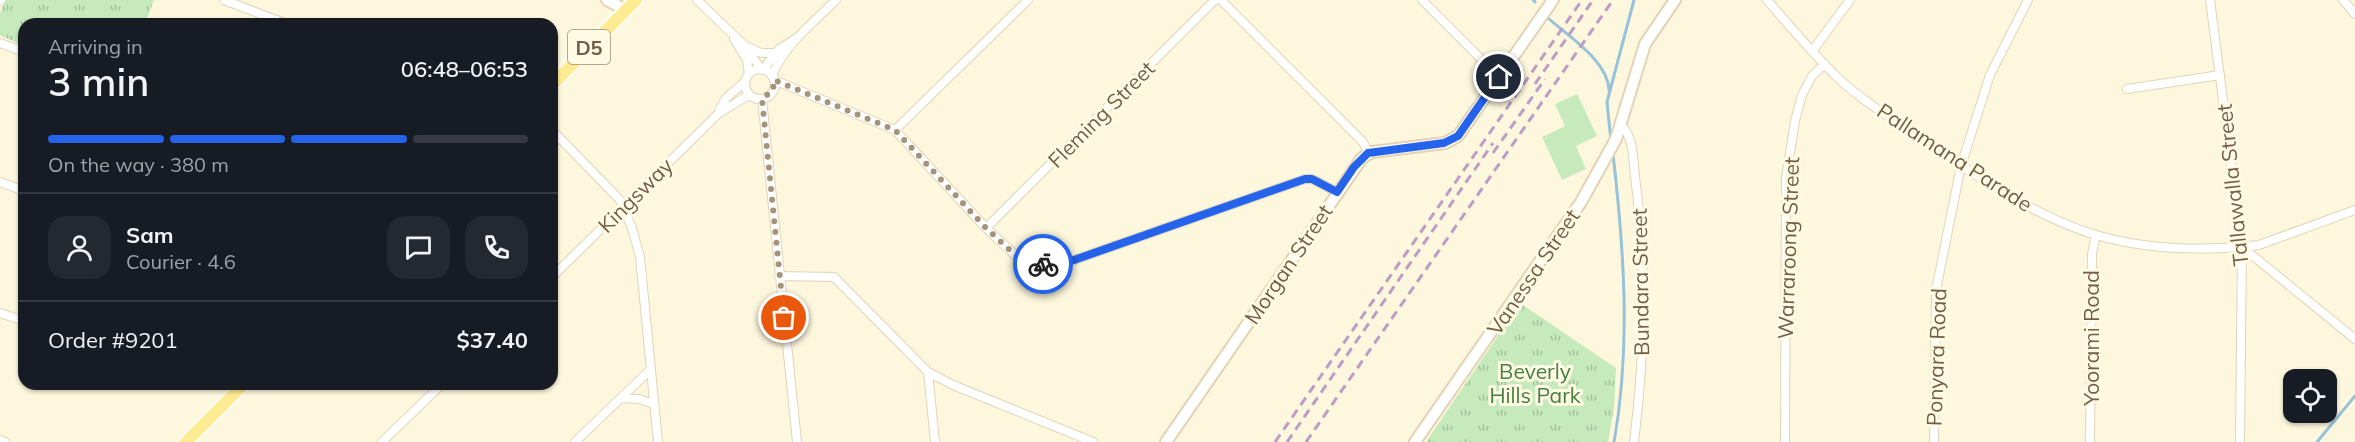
<!DOCTYPE html>
<html lang="en">
<head>
<meta charset="utf-8">
<style>
  body { margin:0; font-family:Mulish,sans-serif; background:#242831; color:#f1f3f6; height:100vh; display:flex; flex-direction:column; font-size:22px; white-space:nowrap }
  * { box-sizing:border-box; margin:0 }
  p { font-size:20px; color:#9ea1a6 }
  .icon { flex:none; width:33px; height:33px; fill:none; stroke:currentColor; stroke-width:2; stroke-linecap:round; stroke-linejoin:round }
  .map { position:relative; flex:1; overflow:hidden }
  .side { position:absolute; left:18px; top:18px; width:540px; height:372px; display:flex; flex-direction:column; background:#171b24; border-radius:18px; box-shadow:0 2px 4px #0004 }
  .side>* { flex:none }
  .controls { position:absolute; left:2283px; top:369px; display:grid; gap:12px }
  .controls a { display:grid; place-items:center; width:54px; height:54px; border-radius:12px; background:#171b24; box-shadow:0 2px 4px #0004; font-size:30px }
  .pin { position:absolute; display:grid; place-items:center; width:51px; height:51px; color:#fff; margin:-26px; border:3px solid #fff; border-radius:50%; box-shadow:0 2px 6px #0007 }
  .courier { position:absolute; display:grid; place-items:center; width:60px; height:60px; margin:-30px; border:4px solid #2563eb; border-radius:50%; background:#fff; color:#222; box-shadow:0 2px 8px #0007 }
  .head em { font-style:normal; font-weight:600 }
  .head div { display:flex; flex-direction:column-reverse }
  .head { display:flex; align-items:center; justify-content:space-between; height:102px; padding:0 30px }
  h1 { font-size:39px; font-weight:600; line-height:45px }
  .bar { display:grid; grid-template-columns:repeat(4,1fr); gap:9px 6px; align-content:center; height:72px; padding:0 30px }
  .bar i { height:8px; border-radius:4px; background:#363941 }
  .bar .active { background:#2563eb }
  .bar p { grid-column:span 4 }
  .line { display:flex; align-items:center; gap:15px; padding:0 30px; border-top:2px solid #363941 }
  .line div { flex:1 }
  .round { display:grid; place-items:center; flex:none; width:63px; height:63px; border-radius:18px; background:#242831 }
  .map>svg:first-child { display:block }
  .grass { fill:url(#grass-tufts) }
  .pitch { fill:#c6eabc }
  .lines { fill:none; stroke-linecap:round; stroke-linejoin:round }
  .stream { stroke:#98c2d9; stroke-width:3 }
  .street-casing { stroke:#e1d4b9; stroke-width:10 }
  .secondary-casing { stroke:#e3d3b4; stroke-width:14 }
  .primary-casing { stroke:#fff; stroke-width:15 }
  .street { stroke:#fff; stroke-width:8 }
  .secondary { stroke:#fff; stroke-width:10 }
  .primary { stroke:#ffec92; stroke-width:12 }
  .rail { stroke:#bb9dc5; stroke-width:3; stroke-dasharray:9 6; stroke-linecap:butt }
  .done { stroke:#a3947a; stroke-width:6; stroke-dasharray:0 10.8 }
  .route { stroke:#2563eb; stroke-width:8 }
  .labels { text-anchor:middle; dominant-baseline:central; stroke-width:6; stroke-linejoin:round; paint-order:stroke }
  .shield { fill:#fffae4; stroke:#9d8e75; stroke-width:1.5 }
  .shield-label { font-size:20px; font-weight:bold; fill:#735f45 }
  .street-label { font-size:21px; fill:#735f45; stroke:#fffae4 }
  .park-label { font-size:21px; fill:#457f40; stroke:#fffae4 }
</style>
</head>
<body>
<div class="map">
<svg width="2355" height="442" viewBox="0 0 2355 442">
  <defs>
    <pattern id="grass-tufts" width="24" height="20" patternUnits="userSpaceOnUse" patternTransform="scale(1.5)"><rect width="24" height="20" fill="#c6eabc"/><path d="M3 7l-1-3M5 7V3M7 7l1-3M15 17l-1-3M17 17v-4M19 17l1-3" fill="none" stroke="#a5c19b"/></pattern>
  </defs>
  <rect width="100%" height="100%" fill="#fdf7dd"/>
  <!-- grass -->
  <path class="grass" d="M5 0H154L145 24H24V46L0 35V14Z
    M1520 303 1616 368 1614 408 1608 442H1426Z"/>
  <!-- pitch -->
  <path class="pitch" d="M1577 94 1597 136 1576 146 1586 169 1562 180 1542 137 1565 126 1555 104Z"/>
  <g class="lines">
    <!-- stream -->
    <path class="stream" d="M1533 0 1535 2
      M1548 18C1569 37 1608 61 1609 90
      M1611 141 1607 102 1634 0
      M1613 154C1624 249 1631 347 1614 442
      M2317 442 2355 396"/>
    <!-- street casing -->
    <g class="street-casing">
      <path id="street" d="M224 0 287 24
        M697 0 744 45 762 70
        M1221 0 1363 142 1368 153
        M1422 0 1499 77
        M1767 0C1790 26 1812 53 1837 77 1860 99 1888 116 1914 134 1971 172 2030 215 2096 235 2147 250 2206 251 2259 245L2355 210
        M2210 0 2242 247 2240 442
        M2343 0 2355 14
        M0 1 1 0
        M734 39 747 60 749 74
        M0 43 24 52
        M748 47 761 53H775
        M1813 50 1850 0
        M745 84a15 15 0 1 1 30 0a15 15 0 1 1-30 0Z
        M763 70 778 50 795 39
        M772 76C784 45 813 23 836 0
        M774 80 895 130 986 228 1027 266 1074 260 1305 179H1312L1337 192
        M2127 89 2220 75
        M762 99 797 442
        M719 111 726 98 746 81
        M1621 125C1634 137 1633 160 1635 177 1647 264 1645 355 1634 442
        M552 130 620 200 632 228 640 257 658 442
        M895 130 1028 0
        M0 182 24 191
        M986 228 1215 0
        M2242 247 2355 339
        M779 276 834 277 928 372 953 385 1093 442
        M552 277 719 113 749 95
        M0 313 24 321
        M928 372 935 442
        M621 398 639 399 654 404
        M0 440 5 442
        M382 442 442 384
        M575 442 650 370
        M1785 442 1786 178 1795 121 1802 95 1812 76 1825 64
        M1934 442 1936 290 1961 166 1990 75 2028 0
        M2090 442 2092 254 2096 235"/>
    </g>
    <!-- secondary casing -->
    <g class="secondary-casing">
      <path id="secondary" d="M607 0 626 10
        M1166 442 1362 158 1372 152 1445 143 1458 136 1553 0
        M1415 442 1581 202 1616 139 1645 44 1675 0"/>
    </g>
    <!-- primary casing -->
    <g class="primary-casing">
      <path id="primary" d="M552 85 636 0
        M186 442 244 384"/>
    </g>
    <!-- street -->
    <use href="#street" class="street"/>
    <!-- secondary -->
    <use href="#secondary" class="secondary"/>
    <!-- primary -->
    <use href="#primary" class="primary"/>
    <!-- rail -->
    <path class="rail" d="M1535 84 1593 0
      M1493 153 1545 79
      M1275 442 1582 0
      M1287 442 1493 143
      M1306 442 1613 0"/>
  </g>
  <g class="lines">
    <!-- done -->
    <path class="done" d="M784 318 762 99 773 90 774 80 895 130 986 228 1027 266 1043 264"/>
    <!-- route -->
    <path class="route" d="M1043 264 1074 260 1305 179H1312L1337 192 1354 167 1368 153 1444 143 1458 136 1499 77"/>
  </g>
  <g class="labels">
    <!-- shield labels -->
    <rect class="shield" x="568" y="30" width="42" height="34" rx="4.5"/>
    <g class="shield-label">
      <text x="589" y="47">D5</text>
    </g>
    <!-- street labels -->
    <g class="street-label">
      <text transform="translate(1101 114) rotate(-45)">Fleming Street</text>
      <text transform="translate(1955 157) rotate(33)">Pallamana Parade</text>
      <text transform="translate(2232 185) rotate(-96)">Tallawalla Street</text>
      <text transform="translate(635 195) rotate(-45)">Kingsway</text>
      <text transform="translate(1788 248) rotate(-88)">Warraroong Street</text>
      <text transform="translate(1288 264) rotate(-56)">Morgan Street</text>
      <text transform="translate(1533 272) rotate(-56)">Vanessa Street</text>
      <text transform="translate(1640 282) rotate(-91)">Bundara Street</text>
      <text transform="translate(2091 338) rotate(-90)">Yoorami Road</text>
      <text transform="translate(1936 357) rotate(-88)">Ponyara Road</text>
    </g>
    <!-- park labels -->
    <g class="park-label">
      <text x="1535" y="371">Beverly<tspan x="1535" dy="24">Hills Park</tspan></text>
    </g>
  </g>
</svg>
<div class="controls">
<a><svg class="icon" aria-label="locate" viewBox="0 0 24 24"><circle cx="12" cy="12" r="6"/><path d="M12 2v4M12 18v4M2 12h4M18 12h4"/></svg></a>
</div>
<div class="pin" style="left:784px;top:318px;background:#ea580c"><svg class="icon" aria-label="bag" viewBox="0 0 24 24"><path d="M5 8h14l-1 12H6zM9 8a3 3 0 0 1 6 0"/></svg></div>
<div class="pin" style="left:1499px;top:77px;background:#1f2937"><svg class="icon" aria-label="home" viewBox="0 0 24 24"><path d="M3 11l9-7 9 7M6 9v11h12V9"/></svg></div>
<div class="courier" style="left:1043px;top:264px"><svg class="icon" aria-label="bike" viewBox="0 0 24 24"><circle cx="6" cy="16" r="4"/><circle cx="18" cy="16" r="4"/><path d="M6 16l4-8h5l3 8M10 8l3 8H6M13 5h3"/></svg></div>
<section class="side">
<div class="head"><div><h1>3 min</h1><p>Arriving in</p></div><em>06:48–06:53</em></div>
<div class="bar"><i class="active"></i><i class="active"></i><i class="active"></i><i></i><p>On the way · 380 m</p></div>
<div class="line" style="height:108px"><a class="round"><svg class="icon" aria-label="person" viewBox="0 0 24 24"><circle cx="12" cy="8" r="4"/><path d="M4 21q1-7 8-7t8 7"/></svg></a><div><b>Sam</b><p>Courier · 4.6</p></div><a class="round"><svg class="icon" aria-label="chat" viewBox="0 0 24 24"><path d="M4 5h16v11H9l-5 4z"/></svg></a><a class="round"><svg class="icon" aria-label="phone" viewBox="0 0 24 24"><path d="M5 4h4l2 5-3 2q2 4 5 5l2-3 5 2v4C11 20 4 13 5 4z"/></svg></a></div>
<div class="line" style="height:78px"><div>Order #9201</div><b>$37.40</b></div>
</section>
</div>
</body>
</html>
